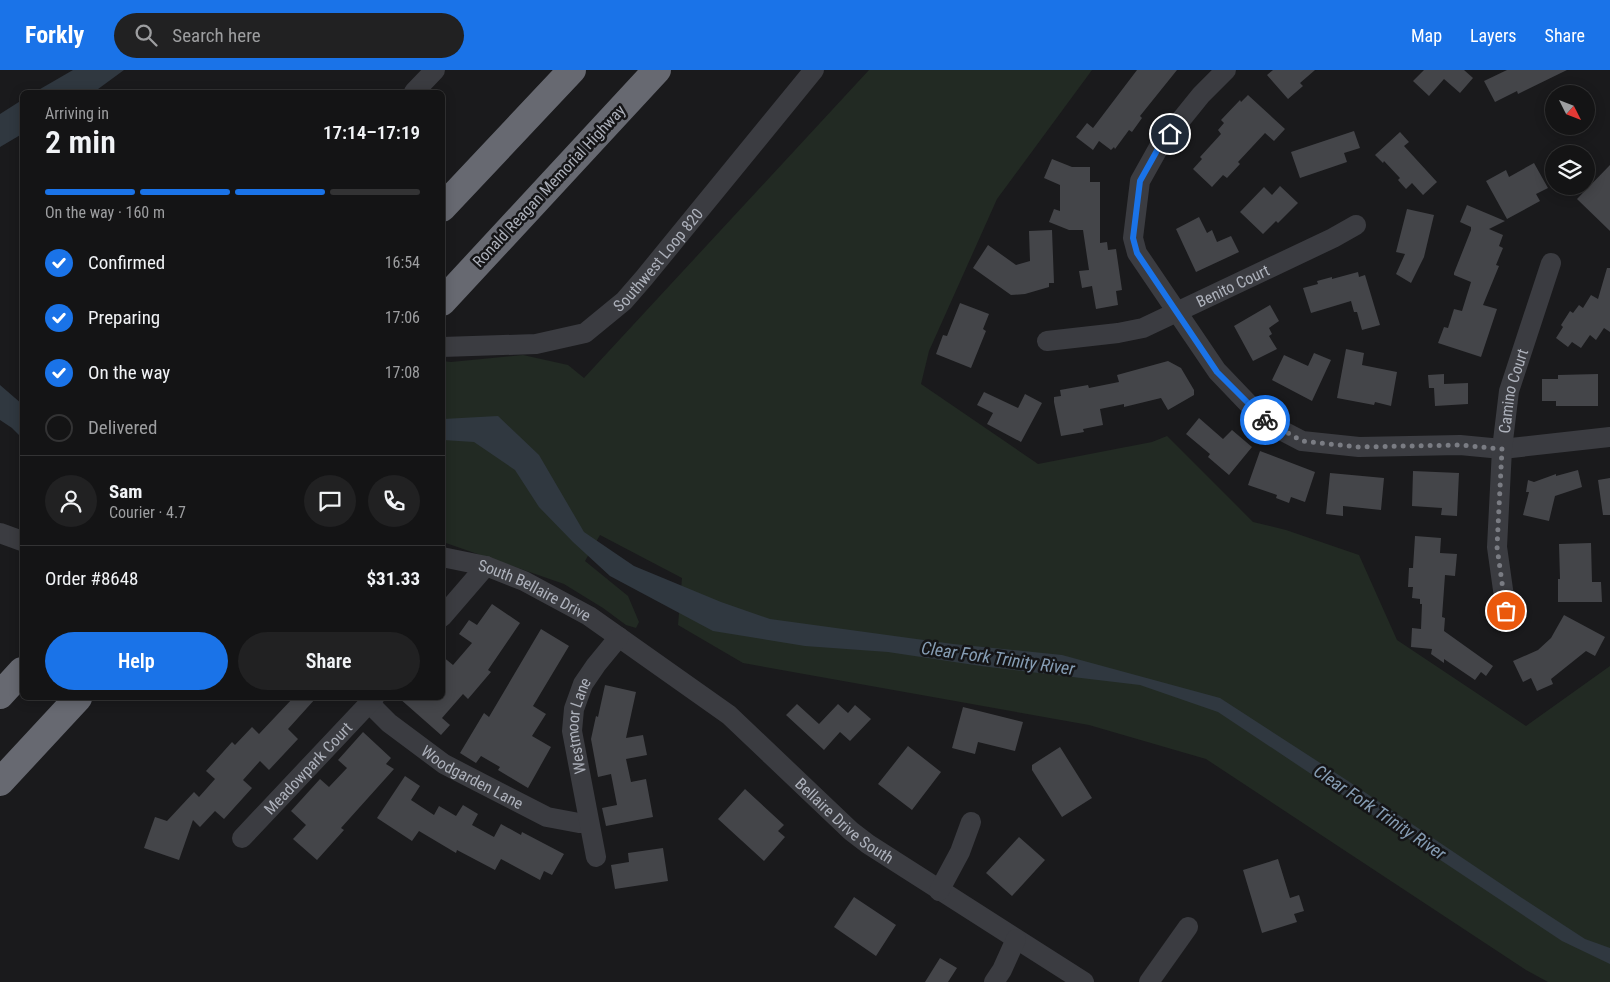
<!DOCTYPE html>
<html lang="en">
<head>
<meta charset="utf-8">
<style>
  body { margin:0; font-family:"Roboto Condensed",sans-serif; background:#212122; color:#f1f3f6; height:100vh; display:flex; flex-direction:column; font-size:19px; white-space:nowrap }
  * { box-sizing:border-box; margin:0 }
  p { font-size:16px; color:#9d9ea0 }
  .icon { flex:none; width:28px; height:28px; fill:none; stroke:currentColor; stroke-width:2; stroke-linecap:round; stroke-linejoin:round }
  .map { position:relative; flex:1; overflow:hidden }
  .drawer { position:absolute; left:20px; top:20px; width:425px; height:610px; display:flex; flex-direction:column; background:#141415; border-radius:8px; box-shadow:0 2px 12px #0003,0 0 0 1px #333334 }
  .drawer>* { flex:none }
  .needle { width:32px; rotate:132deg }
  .tools { position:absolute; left:1545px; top:15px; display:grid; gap:10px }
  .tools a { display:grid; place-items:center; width:50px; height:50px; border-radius:50%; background:#141415; box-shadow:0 2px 12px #0003,0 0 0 1px #333334; font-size:25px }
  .pin { position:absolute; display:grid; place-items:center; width:42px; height:42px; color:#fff; margin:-21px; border:2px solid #fff; border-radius:50%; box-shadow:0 1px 5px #0007 }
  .courier { position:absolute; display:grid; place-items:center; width:50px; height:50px; margin:-25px; border:4px solid #1a73e8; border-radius:50%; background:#fff; color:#222; box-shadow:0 1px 6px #0007 }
  .summary em { font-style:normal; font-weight:600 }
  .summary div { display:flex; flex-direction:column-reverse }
  .summary { display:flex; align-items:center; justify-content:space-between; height:85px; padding:0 25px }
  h1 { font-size:32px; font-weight:600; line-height:38px }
  .bar { display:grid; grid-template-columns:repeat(4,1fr); gap:8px 5px; align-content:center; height:60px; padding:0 25px }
  .bar i { height:6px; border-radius:4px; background:#333334 }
  .bar .current { background:#1a73e8 }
  .bar p { grid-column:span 4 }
  .line { display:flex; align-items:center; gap:12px; padding:0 25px; border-top:1px solid #333334 }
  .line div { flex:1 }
  .round { display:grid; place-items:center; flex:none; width:52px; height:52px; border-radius:26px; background:#212122 }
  ol { padding:0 25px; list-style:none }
  li { display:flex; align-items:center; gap:15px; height:55px }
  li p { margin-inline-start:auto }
  li .icon { padding:5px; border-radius:50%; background:#1a73e8; color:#fff; stroke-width:4 }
  li:last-child { color:#9d9ea0 }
  li i { width:28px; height:28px; border:2px solid #333334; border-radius:50% }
  .action { display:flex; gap:10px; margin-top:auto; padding:10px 25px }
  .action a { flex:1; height:58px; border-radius:30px; background:#1a73e8; color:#fff; font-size:20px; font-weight:600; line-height:58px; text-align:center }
  .action a+a { background:#212122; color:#f1f3f6 }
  header { display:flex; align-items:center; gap:30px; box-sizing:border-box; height:70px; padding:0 25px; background:#1a73e8; color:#fff }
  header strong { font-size:24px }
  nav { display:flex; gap:28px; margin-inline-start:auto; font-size:18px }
  .search { width:350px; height:45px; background:#212122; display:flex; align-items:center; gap:12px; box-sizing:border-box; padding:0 18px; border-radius:28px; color:#9d9ea0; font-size:19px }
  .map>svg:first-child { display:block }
  .green { fill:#222a23 }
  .water { fill:#303840 }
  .building { fill:#444549 }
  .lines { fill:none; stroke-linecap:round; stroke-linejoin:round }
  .minor { stroke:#3b3c41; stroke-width:20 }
  .highway { stroke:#676971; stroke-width:28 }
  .done { stroke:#7a7c83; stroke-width:5; stroke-dasharray:0 9 }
  .route { stroke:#1a73e8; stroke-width:6 }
  .labels { text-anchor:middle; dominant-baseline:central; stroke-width:5; stroke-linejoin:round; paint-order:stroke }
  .street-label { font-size:16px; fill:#adb1bb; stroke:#151517 }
  .water-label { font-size:18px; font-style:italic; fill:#869db4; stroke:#151517 }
</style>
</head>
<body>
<header>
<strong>Forkly</strong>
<div class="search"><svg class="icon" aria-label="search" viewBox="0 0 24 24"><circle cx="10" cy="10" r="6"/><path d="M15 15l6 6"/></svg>Search here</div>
<nav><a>Map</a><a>Layers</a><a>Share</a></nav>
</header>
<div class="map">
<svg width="1610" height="912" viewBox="0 0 1610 912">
  <rect width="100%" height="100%" fill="#1a1a1c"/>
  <!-- green -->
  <path class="green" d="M869 0H1092L997 129 929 281 921 314 1038 394 1152 372 1167 366 1253 452 1286 460 1359 485 1397 570 1526 656 1610 596V912H1548L1526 900 1206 689 1089 655 743 593 678 555 682 508 600 465 585 491 628 526 639 552 636 558 626 555 603 538 564 514 443 472 442 291 451 292 523 285 568 295 584 308Z"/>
  <!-- water -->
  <path class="water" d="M73 0H124L94 22H35Z
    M22 30V64L0 77V44Z
    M0 315 22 334V368L12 358 0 350Z
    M498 346 539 385 584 462 634 496 721 532 770 549 953 574 1062 585 1220 628 1348 711 1522 828 1585 869 1610 878V894L1562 871 1218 642 1140 615 981 596 888 582 805 576 713 561 610 506 573 472 539 437 515 400 474 372 443 370V349Z"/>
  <!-- building -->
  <path class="building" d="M1137 0H1177L1140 46 1142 48 1132 62 1129 60 1115 79 1114 77 1111 80 1099 71 1093 80 1076 67 1087 53 1093 58Z
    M1273 0H1315L1300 13 1303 16 1288 29 1267 5Z
    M1424 0H1464L1473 8 1460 23 1444 9 1429 26 1413 11Z
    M1507 0H1567L1518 24 1517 21 1495 32 1484 11Z
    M1248 25 1285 59 1274 71 1265 63 1238 92 1240 94 1227 108 1223 105 1212 117 1193 99 1202 89 1200 87 1221 64 1218 60 1224 53 1221 50 1240 30 1241 32Z
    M1354 61 1360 78 1344 83 1347 92 1300 108 1291 82Z
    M1400 62 1409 72 1404 76 1437 112 1423 125 1412 113 1406 119 1398 110 1400 108 1384 91 1383 93 1375 85Z
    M1052 89 1072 97H1090V112H1100V173L1107 172 1108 180 1116 179 1122 220 1116 221 1118 235 1096 239 1092 216 1082 218 1079 201 1089 200 1083 160H1069L1049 152 1054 139 1060 141V115L1044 108Z
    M1534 93 1548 118 1536 124 1540 131 1507 149 1486 111 1506 100 1509 107Z
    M1610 95V161L1577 129Z
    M1280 116 1298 133 1278 153 1276 151 1263 164 1240 142 1264 117 1272 125Z
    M1467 135 1505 151 1489 159 1503 165 1499 176 1503 178 1496 195 1499 196 1483 235 1497 239 1481 287 1438 273 1444 257 1448 258 1454 239 1462 241 1471 212 1454 205V203L1471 160V157L1460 152Z
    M1407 139 1434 145 1424 187 1411 213 1396 204 1405 184 1396 182Z
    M1199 147 1207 163 1212 160 1217 172 1231 166 1239 182 1196 202 1176 159Z
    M1052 160 1054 213H1049V217L1025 224 1011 225 973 198 988 175 1016 195 1030 191 1029 161Z
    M1607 198H1610V262L1604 258 1596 270 1590 265 1581 278 1572 272 1568 277 1556 268 1563 257 1561 255 1570 241 1573 243 1579 235 1583 238 1591 225 1598 229Z
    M1358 202 1359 207 1365 205 1380 255 1362 260 1357 242H1354L1351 231 1311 243 1303 218 1318 214 1317 211 1332 207V209Z
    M960 233 989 244 983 259 986 261 971 298 936 284 943 265 947 266Z
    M1270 235 1279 251 1269 258 1272 264 1269 266 1277 279 1253 291 1234 256Z
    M1346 279 1364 283 1362 295 1397 302 1391 336 1375 332 1374 335 1337 328Z
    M1314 283 1331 290 1312 331 1272 310 1284 285 1308 296Z
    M1168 291 1181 298 1194 320V325L1168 340 1161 328 1124 337V334L1100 339 1103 355 1083 359 1084 362 1061 366 1054 332V327L1061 326 1060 320 1088 315 1089 318 1119 312 1117 305Z
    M1444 304V314L1468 313V334L1435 336 1434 318H1429L1428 305Z
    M1598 304V336H1556V331H1542V309H1558V305Z
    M984 322 1018 338 1025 324 1042 333 1021 372 987 354 993 343 977 335Z
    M1199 348 1223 369 1232 360 1252 377 1229 405 1208 387 1210 384 1186 364Z
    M1260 381 1315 402 1305 432 1291 427 1289 433 1276 428 1277 425 1248 415Z
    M1578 400 1582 417 1555 426 1549 451 1523 445 1529 422H1526L1528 410 1534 412 1556 404V406Z
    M1413 401 1459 403 1457 446 1441 445 1442 438 1412 436Z
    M1330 403 1384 408 1381 440 1343 436V446L1326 444Z
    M1610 408V445H1603L1598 410Z
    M1415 466 1441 468 1440 483 1457 484 1455 506 1445 505 1442 547 1445 548 1444 561 1493 596 1486 606 1481 602 1475 610 1444 589V593L1431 584 1432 579 1411 577 1412 558 1421 559 1422 534H1420V529L1412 528 1413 517H1408L1409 498H1413Z
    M1591 473 1592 512H1601L1602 532H1558V509H1560L1559 474Z
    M492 534 520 553 488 600 491 602 468 629 463 624 442 648 450 655 441 665 399 628H442V586L453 595 472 573 459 564 469 550 477 555Z
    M1564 545 1605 567 1595 586 1586 581 1551 609 1553 614 1537 621 1531 608 1523 612 1513 591 1538 580 1551 568Z
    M541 559 569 576 533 636 546 644 532 666 551 677 528 718 498 700 500 697 481 686 476 693 460 683 484 643 489 647Z
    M605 615 636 622 626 668 643 665 647 685 626 689 631 712 646 709 653 747 606 756 602 738 617 735 611 704 598 707 591 669 596 646 598 647Z
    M293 628H316L288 659 298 669 269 700 260 691 243 710 252 718 224 749 215 741 200 757 193 750 179 790 144 778 155 747 167 751 194 722 199 727 215 709 206 701 232 672 235 675 252 657 259 664Z
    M797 634 819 654 838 634 848 643 855 635 871 649 850 671 840 662 824 680 786 645Z
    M963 637 1023 652 1015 681 978 672 975 684 952 678Z
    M363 662 391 688 386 694 394 699 341 758 344 760 317 790 293 769 306 755 291 741 320 709 329 717 347 698 338 690Z
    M908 676 941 702 912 740 878 714Z
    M1060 677 1092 728 1062 747 1032 700V695Z
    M405 706 420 716 411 730 434 745 439 736 456 746 463 735 478 744 472 755 494 767 501 754 521 765 522 762 564 784 552 805 544 801 540 810 501 789 495 800 457 780 456 783 419 761 412 771 377 748Z
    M745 719 784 755 778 761 785 767 764 791 718 749Z
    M1019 767 1045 790 1012 826 986 803Z
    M663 778 668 811 615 819 611 795 629 792 628 783Z
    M1278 789 1290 828 1299 825 1304 841 1294 844 1297 852 1262 863 1243 800Z
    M854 827 896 855 876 886 834 857Z
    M940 888 957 898 948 912H925Z"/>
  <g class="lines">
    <!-- minor -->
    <g class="minor">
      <path d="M1226 0 1201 25 1159 77 1140 111 1133 168 1137 183 1217 301 1260 346 1273 356 1302 371 1359 377 1460 375 1502 379 1610 367"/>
      <path d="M414 22 435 0"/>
      <path id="s1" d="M1047 271 1118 263 1143 258 1333 168 1356 155"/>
      <path id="s2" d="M442 277 536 274 585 263 624 231 644 208 814 0"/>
      <path d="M0 463 22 471"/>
      <path id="s3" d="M442 487 486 496 524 511 589 546 729 645 851 761 868 774 1084 912"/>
      <path id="s4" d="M1506 541 1497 477 1502 379 1509 321 1551 193"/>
      <path d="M442 547 486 496"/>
      <path id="s5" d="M369 633 389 653 444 694 547 747 579 753H589"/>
      <path id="s6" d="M242 768 374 628"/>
      <path id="s7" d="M596 787 572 661 574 639 583 614 596 595 619 567"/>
      <path d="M939 821 960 782 971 752"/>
      <path d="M994 912 1002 900 1016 869"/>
      <path d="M1149 912 1188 857"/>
    </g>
    <!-- highway -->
    <path class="highway" d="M442 138 572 0
      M442 232 657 0
      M0 625 22 601
      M0 712 78 628"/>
  </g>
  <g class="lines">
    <!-- done -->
    <path class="done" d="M1265 350 1302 371 1358 377 1460 375 1502 379 1497 477 1506 541"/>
    <!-- route -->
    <path class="route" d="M1170 64 1159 77 1140 111 1133 168 1137 183 1217 302 1265 350"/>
  </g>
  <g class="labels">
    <!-- street labels -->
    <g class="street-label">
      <text transform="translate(549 116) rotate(-47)">Ronald Reagan Memorial Highway</text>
      <text stroke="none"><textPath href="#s2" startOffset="248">Southwest Loop 820</textPath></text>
      <text stroke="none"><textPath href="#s1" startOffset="196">Benito Court</textPath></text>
      <text stroke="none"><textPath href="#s4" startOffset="222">Camino Court</textPath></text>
      <text stroke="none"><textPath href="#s3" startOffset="99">South Bellaire Drive</textPath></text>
      <text stroke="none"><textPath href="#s7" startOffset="134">Westmoor Lane</textPath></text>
      <text stroke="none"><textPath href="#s6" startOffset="96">Meadowpark Court</textPath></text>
      <text stroke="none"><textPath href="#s5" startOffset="128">Woodgarden Lane</textPath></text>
      <text stroke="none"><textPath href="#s3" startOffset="488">Bellaire Drive South</textPath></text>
    </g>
    <!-- water labels -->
    <g class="water-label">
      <text transform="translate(998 588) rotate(8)">Clear Fork Trinity River</text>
      <text transform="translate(1380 742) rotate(34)">Clear Fork Trinity River</text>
    </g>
  </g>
</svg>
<div class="tools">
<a><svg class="needle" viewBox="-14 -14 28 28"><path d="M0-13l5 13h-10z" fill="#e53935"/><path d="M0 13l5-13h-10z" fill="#9d9ea0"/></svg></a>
<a><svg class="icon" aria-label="layers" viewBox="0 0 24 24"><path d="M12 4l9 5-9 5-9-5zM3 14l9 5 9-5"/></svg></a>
</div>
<div class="pin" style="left:1506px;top:541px;background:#ea580c"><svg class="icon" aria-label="bag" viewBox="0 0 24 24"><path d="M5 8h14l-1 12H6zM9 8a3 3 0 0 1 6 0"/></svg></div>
<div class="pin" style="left:1170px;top:64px;background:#1f2937"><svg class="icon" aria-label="home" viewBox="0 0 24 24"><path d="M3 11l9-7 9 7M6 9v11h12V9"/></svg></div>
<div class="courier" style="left:1265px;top:350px"><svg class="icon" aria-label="bike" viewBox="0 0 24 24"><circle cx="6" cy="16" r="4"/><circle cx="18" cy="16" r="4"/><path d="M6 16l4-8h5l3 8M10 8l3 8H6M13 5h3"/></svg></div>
<section class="drawer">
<div class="summary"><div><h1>2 min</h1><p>Arriving in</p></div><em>17:14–17:19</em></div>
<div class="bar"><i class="current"></i><i class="current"></i><i class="current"></i><i></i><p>On the way · 160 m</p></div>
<ol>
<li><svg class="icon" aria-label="check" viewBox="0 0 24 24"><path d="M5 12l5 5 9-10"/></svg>Confirmed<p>16:54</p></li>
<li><svg class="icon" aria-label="check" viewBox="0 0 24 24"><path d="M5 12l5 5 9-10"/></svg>Preparing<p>17:06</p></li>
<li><svg class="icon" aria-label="check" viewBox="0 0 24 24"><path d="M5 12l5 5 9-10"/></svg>On the way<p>17:08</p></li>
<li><i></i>Delivered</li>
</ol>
<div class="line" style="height:90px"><a class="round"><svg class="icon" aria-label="person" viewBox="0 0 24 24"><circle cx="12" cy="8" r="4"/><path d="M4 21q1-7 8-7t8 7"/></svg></a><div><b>Sam</b><p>Courier · 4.7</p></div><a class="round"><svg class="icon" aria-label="chat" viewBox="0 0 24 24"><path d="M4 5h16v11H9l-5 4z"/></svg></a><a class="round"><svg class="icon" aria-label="phone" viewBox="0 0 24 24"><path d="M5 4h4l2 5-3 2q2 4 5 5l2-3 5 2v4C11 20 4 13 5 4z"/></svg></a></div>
<div class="line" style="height:65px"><div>Order #8648</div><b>$31.33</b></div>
<div class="action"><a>Help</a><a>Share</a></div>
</section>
</div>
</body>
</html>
